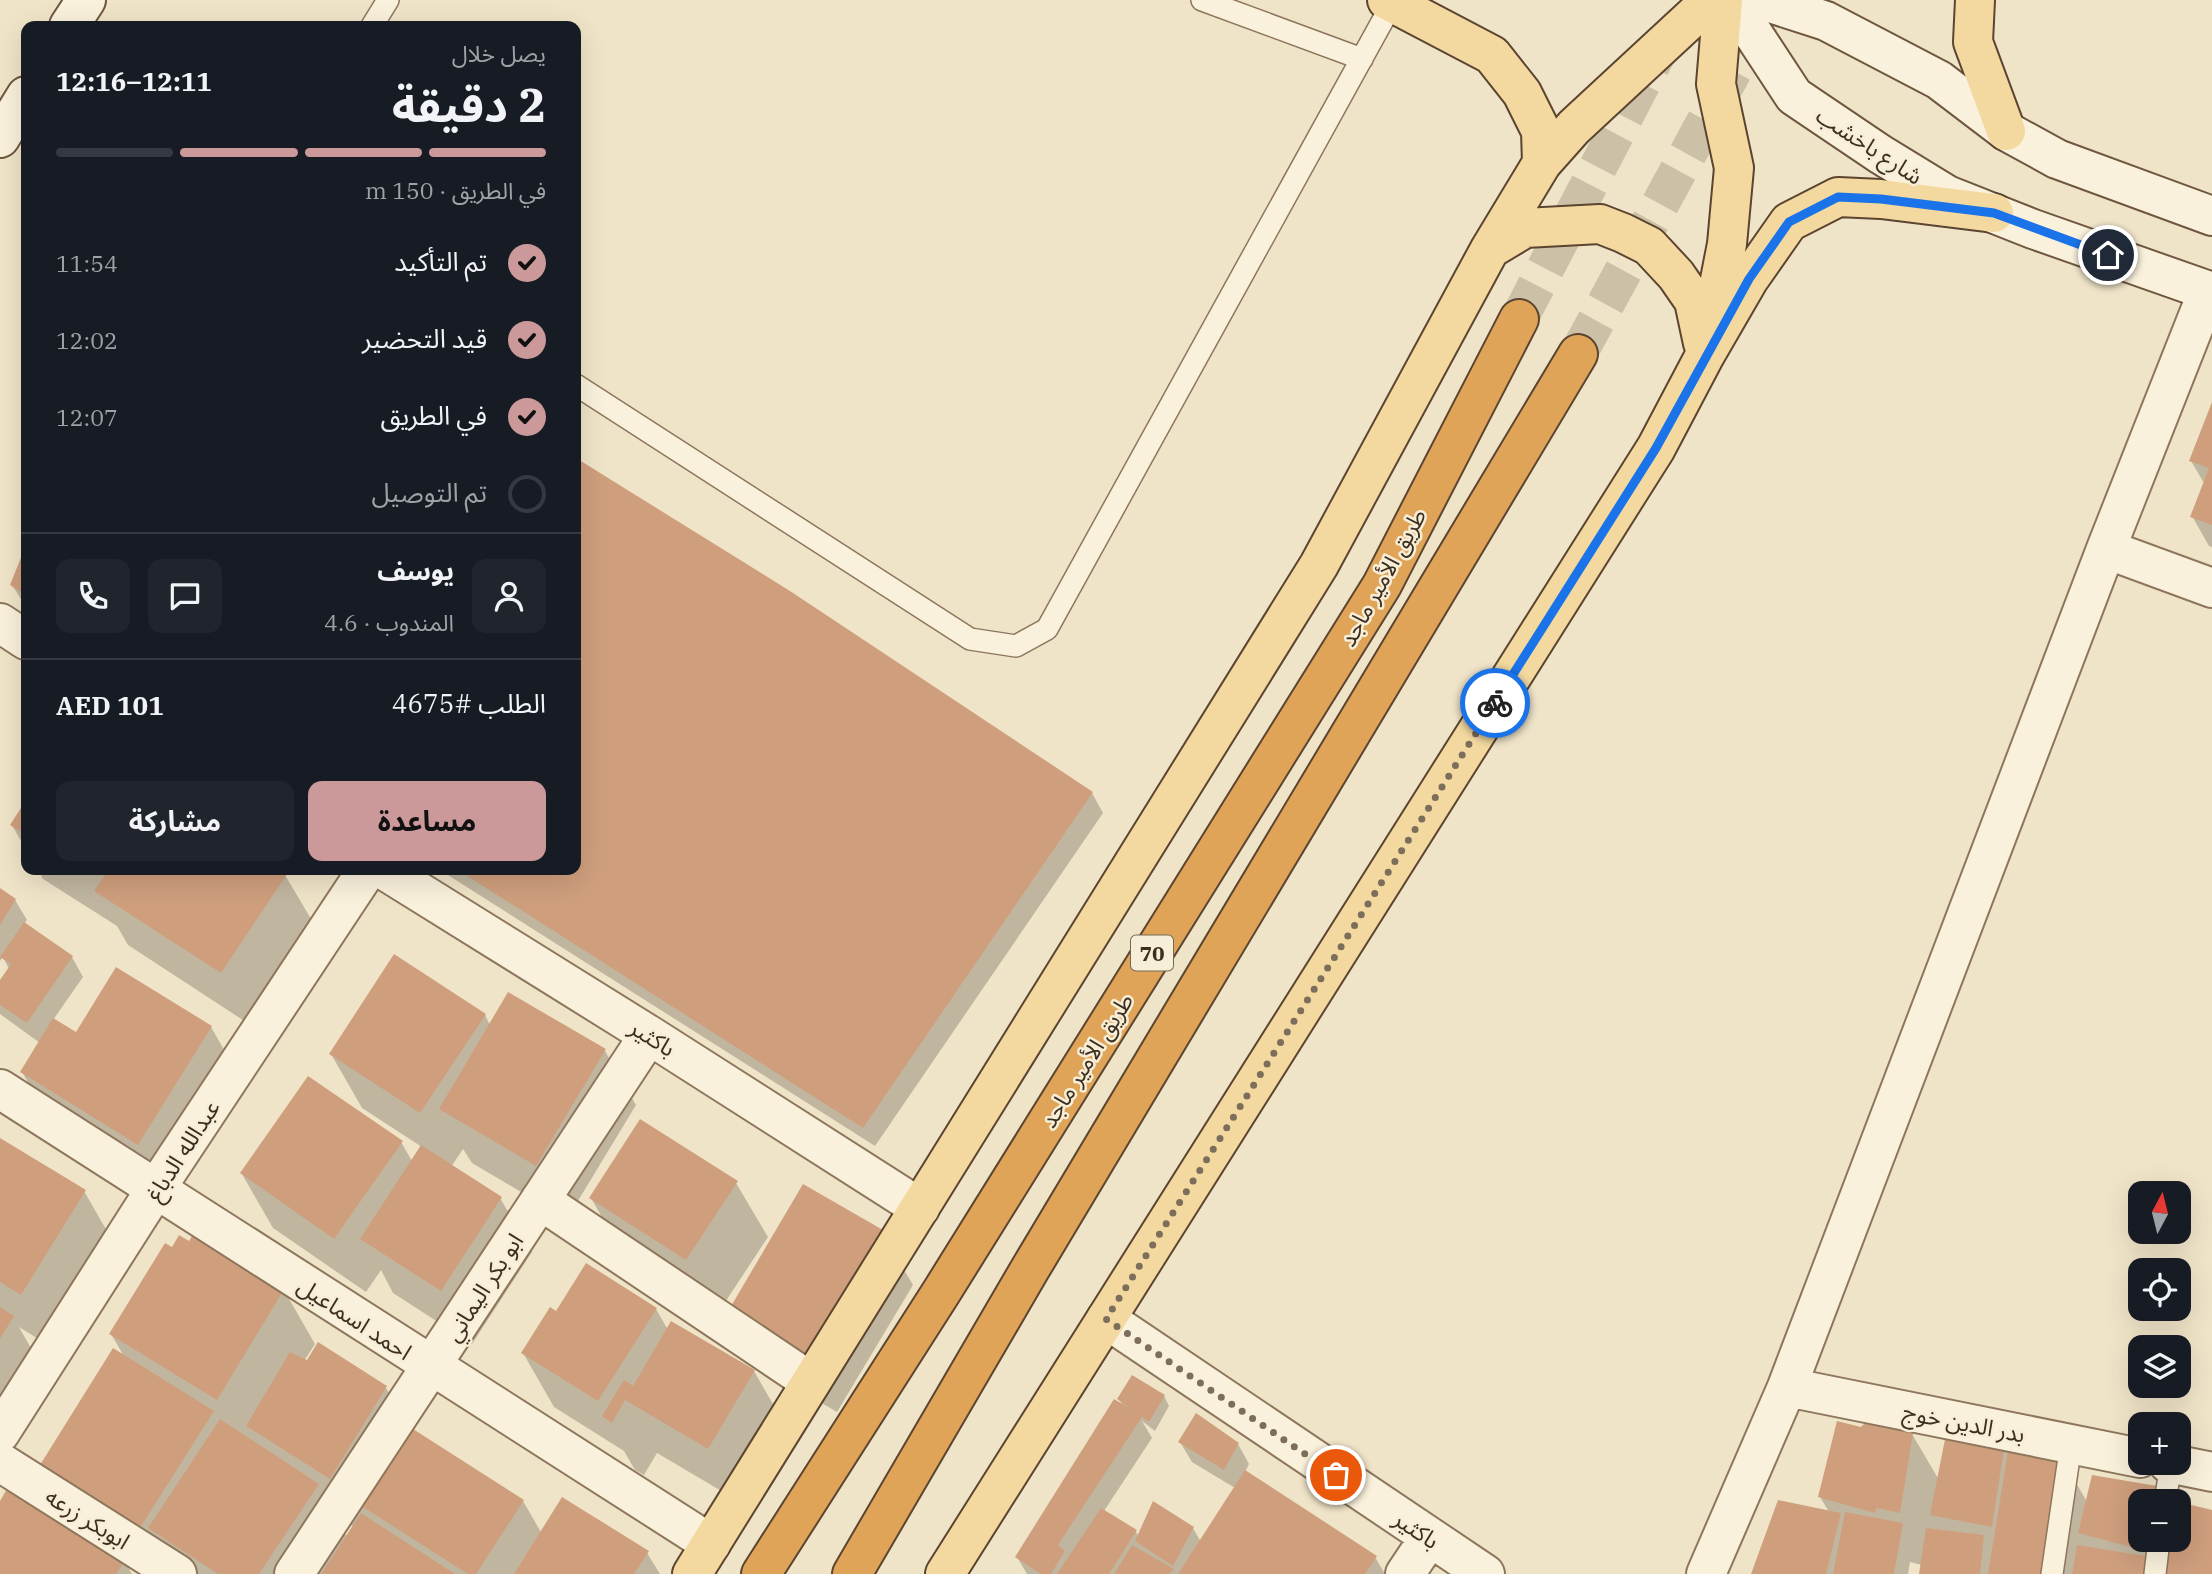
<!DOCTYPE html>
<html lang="ar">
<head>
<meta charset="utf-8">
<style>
  body { margin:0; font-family:"IBM Plex Serif","Noto Sans Arabic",serif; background:#20242c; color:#f1f3f6; direction:rtl; height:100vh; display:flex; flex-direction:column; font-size:26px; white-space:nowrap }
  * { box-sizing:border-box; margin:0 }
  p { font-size:23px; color:#9ea1a6 }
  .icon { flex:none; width:38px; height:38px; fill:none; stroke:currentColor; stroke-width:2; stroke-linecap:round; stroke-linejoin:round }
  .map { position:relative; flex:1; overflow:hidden; direction:ltr }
  .sheet { position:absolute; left:21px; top:21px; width:560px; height:854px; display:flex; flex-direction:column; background:#171b24; border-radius:14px; box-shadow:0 7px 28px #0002; direction:rtl }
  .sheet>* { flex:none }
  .needle { width:46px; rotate:7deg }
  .controls { position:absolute; left:2128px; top:1181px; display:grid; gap:14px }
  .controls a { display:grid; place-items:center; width:63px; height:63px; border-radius:14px; background:#171b24; box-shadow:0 7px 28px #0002; font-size:35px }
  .pin { position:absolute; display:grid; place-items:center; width:60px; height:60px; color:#fff; margin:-30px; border:4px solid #fff; border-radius:50%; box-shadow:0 2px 7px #0007 }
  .courier { position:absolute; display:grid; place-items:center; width:70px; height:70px; margin:-35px; border:5px solid #1a73e8; border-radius:50%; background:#fff; color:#222; box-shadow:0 2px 9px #0007 }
  .headline em { font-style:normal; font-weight:700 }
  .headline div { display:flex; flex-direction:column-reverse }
  .headline { display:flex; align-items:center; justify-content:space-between; height:119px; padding:0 35px }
  h1 { font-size:46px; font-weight:700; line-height:52px }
  .bar { display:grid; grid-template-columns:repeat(4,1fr); gap:10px 7px; align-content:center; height:84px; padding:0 35px }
  .bar i { height:9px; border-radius:5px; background:#363941 }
  .bar .selected { background:#cc999b }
  .bar p { grid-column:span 4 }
  .line { display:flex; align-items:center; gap:18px; padding:0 35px; border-top:2px solid #363941 }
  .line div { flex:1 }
  .round { display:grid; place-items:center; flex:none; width:74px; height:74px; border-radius:14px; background:#20242c }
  ol { padding:0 35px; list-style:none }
  li { display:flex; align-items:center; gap:21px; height:77px }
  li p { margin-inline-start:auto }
  li .icon { padding:7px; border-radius:50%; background:#cc999b; color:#111; stroke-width:4 }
  li:last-child { color:#9ea1a6 }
  li i { width:38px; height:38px; border:4px solid #363941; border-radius:50% }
  .button { display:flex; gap:14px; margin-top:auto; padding:14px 35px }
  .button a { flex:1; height:80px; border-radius:14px; background:#cc999b; color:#111; font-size:28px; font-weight:700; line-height:80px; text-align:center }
  .button a+a { background:#20242c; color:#f1f3f6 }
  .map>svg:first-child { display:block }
  .shadow { fill:#0003; fill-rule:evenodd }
  .building { fill:#cf9f7d }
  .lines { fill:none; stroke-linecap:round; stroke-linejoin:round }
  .highway-tunnel { stroke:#ccc0a6; stroke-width:38; stroke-dasharray:38 19; stroke-linecap:butt }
  .lane-casing { stroke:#8d765c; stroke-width:24 }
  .street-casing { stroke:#8d765c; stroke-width:42 }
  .secondary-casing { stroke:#6f573f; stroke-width:42 }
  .primary-casing { stroke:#5b4430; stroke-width:42 }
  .highway-casing { stroke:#5b4430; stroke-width:42 }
  .lane { stroke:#faf1dc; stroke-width:21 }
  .street { stroke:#faf1dc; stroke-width:38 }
  .secondary { stroke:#faf1dc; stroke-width:38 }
  .primary { stroke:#f3d9a0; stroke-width:38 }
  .highway { stroke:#e0a458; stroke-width:38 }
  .done { stroke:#7c6e5b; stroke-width:7; stroke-dasharray:0 12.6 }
  .route { stroke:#1a73e8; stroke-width:9 }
  .labels { text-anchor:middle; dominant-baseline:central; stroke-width:5; stroke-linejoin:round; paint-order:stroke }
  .shield { fill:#f7eed8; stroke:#756857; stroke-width:2 }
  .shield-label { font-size:21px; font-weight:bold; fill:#3d2e20 }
  .street-label { font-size:23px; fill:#3d2e20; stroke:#f7eed8 }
</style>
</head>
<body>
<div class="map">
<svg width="2212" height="1574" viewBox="0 0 2212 1574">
  <rect width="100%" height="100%" fill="#f0e4c8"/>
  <!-- shadow -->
  <path class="shadow" d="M2212 406V547L2209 546 2192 516 2204 483 2191 461Z
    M576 460 789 592 1092 793 1103 813 875 1146 440 870H576Z
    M26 550V607L12 585Z
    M26 803V850L12 825Z
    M38 870H277L285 875 317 929 252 1026 128 945 117 926 43 879Z
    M0 891 15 900 27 920 24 924 72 957 83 977 53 1020 76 1034 211 1027 242 1081 170 1198 53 1126 22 1072 40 1043 0 1014V983L9 969 3 957 0 961Z
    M485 1015 490 1025 605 1051 636 1105 567 1219 472 1163 463 1149 451 1167 500 1198 532 1252 472 1344 393 1293 381 1270 366 1292 273 1228 242 1174 401 1142 412 1161 422 1147 362 1108 331 1054Z
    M0 1140 84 1191 115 1245 53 1348 19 1327 44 1371 0 1441Z
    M736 1183 768 1237 718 1313 622 1252 591 1198Z
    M881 1231 913 1285 837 1412 760 1367Z
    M284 1290 315 1344 304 1361 386 1388 412 1434 523 1501 542 1534 647 1553 660 1574H177L73 1519 125 1358 111 1334ZM335 1515 354 1527 347 1537Z
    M656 1309 668 1330 754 1371 785 1425 740 1502 657 1453 644 1475 635 1470 624 1451 554 1407 523 1353 557 1313Z
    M1164 1396 1169 1406 1155 1431 1142 1421 1152 1438 1104 1511 1136 1532 1139 1537 1193 1528 1201 1542 1235 1488 1192 1462 1180 1442 1238 1444 1249 1464 1245 1472 1375 1557 1385 1574H1027L1017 1557 1124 1408 1119 1399Z
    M1862 1429 1912 1434 1939 1480 2003 1444 2009 1454 2062 1458 2087 1502H2140V1540H2179V1504L2212 1512V1574H1921L1922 1565 1910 1562 1908 1574H1753L1829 1512 1820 1497Z
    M0 1504 124 1560 132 1574H0Z"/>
  <!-- building -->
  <path class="building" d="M2212 402V525L2190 517 2209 468 2189 461Z
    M576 458 790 591 1093 792 863 1128 458 870H576Z
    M26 545V595L10 585Z
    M26 800V835L10 825Z
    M108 870H280L287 874 221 973 94 891Z
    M0 888 16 899 0 925Z
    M24 922 73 956 27 1023 0 1005V980L11 964 0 957Z
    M394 954 486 1014 420 1113 329 1054Z
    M116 967 212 1026 138 1145 20 1072 53 1018 76 1032Z
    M508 992 606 1049 536 1166 439 1109Z
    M308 1076 403 1141 334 1239 240 1173Z
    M640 1119 738 1181 686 1260 589 1198Z
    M0 1138 86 1190 21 1295 0 1282Z
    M421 1145 502 1197 441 1291 360 1239Z
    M803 1184 883 1230 806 1359 727 1313Z
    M194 1233 285 1288 217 1400 109 1334 165 1243 172 1247 179 1235 189 1241Z
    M586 1263 657 1308 598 1401 521 1353 550 1307 556 1311Z
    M0 1307 14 1316 0 1339Z
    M671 1321 755 1370 708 1449 625 1400 612 1423 602 1416 624 1380 633 1386Z
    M318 1342 387 1386 330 1479 246 1426 290 1352 307 1360Z
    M113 1348 214 1411 140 1528 40 1465Z
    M1132 1375 1165 1395 1149 1422 1142 1417 1058 1545 1065 1551 1051 1574H1041L1015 1557 1114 1399 1134 1411 1117 1399Z
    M1196 1413 1239 1443 1224 1470 1178 1442Z
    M220 1419 319 1484 259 1574H218L148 1528Z
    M1837 1421 1861 1427 1865 1423 1913 1433 1900 1513 1876 1508 1875 1513 1818 1497Z
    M413 1429 524 1500 476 1574H468L363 1507Z
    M1947 1429 2005 1443 1992 1527 1930 1515Z
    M2009 1445 2063 1457 2045 1574H1988Z
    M1245 1470 1377 1556 1365 1574H1178Z
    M2092 1475 2163 1487 2161 1502H2140V1540H2155L2153 1553 2078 1533Z
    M8 1487 126 1559 116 1574H0V1501Z
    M562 1497 649 1551 634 1574H514Z
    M1778 1500 1841 1513 1826 1574H1751Z
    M1153 1501 1194 1527 1173 1566 1135 1541Z
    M2179 1502 2212 1510V1574H2163L2170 1540H2179Z
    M1101 1508 1137 1530 1109 1574H1057Z
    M1845 1512 1903 1523 1894 1574H1833Z
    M361 1513 455 1574H321Z
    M1926 1528 1984 1535 1980 1574H1919Z
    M1132 1545 1174 1569 1170 1574H1114Z
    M2077 1545 2152 1557 2150 1574H2072Z"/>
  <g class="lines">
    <!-- highway-tunnel -->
    <path class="highway-tunnel" d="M1519 319 1658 52
      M1578 354 1767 9"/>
    <!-- lane casing -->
    <g class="lane-casing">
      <path id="lane" d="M1202 0 1362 59
        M372 26 388 0
        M576 385 970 639 1016 646 1047 629 1393 2
        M2165 1502 2171 1464
        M2052 1574 2071 1444
        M2155 1574 2159 1540"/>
    </g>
    <!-- street casing -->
    <g class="street-casing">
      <path id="street" d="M2106 549 2212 588
        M0 623 26 640
        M384 870 649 1035 920 1208
        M0 1089 711 1544
        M540 1200 811 1382
        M1106 1319 1485 1574
        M1787 1387 2140 1458
        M0 1433 155 1190 367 870
        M0 1462 177 1574
        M2168 1463 2212 1472
        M294 1574 649 1035
        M1405 1574 1429 1538
        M1706 1574 1787 1387 2106 549 2208 291"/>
    </g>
    <!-- secondary casing -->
    <g class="secondary-casing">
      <path id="secondary" d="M1731 0 1794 96 1880 154 1947 195 2033 229 2212 292
        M1761 0 1826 21 1939 80 2006 131 2057 159 2212 216
        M69 26 86 0
        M0 138 26 96"/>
    </g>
    <!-- primary casing -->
    <g class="primary-casing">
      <path id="primary" d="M1975 0 1973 42 2006 131
        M1542 163 1574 127 1711 0
        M1490 249 1525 228 1600 224 1623 233 1649 246 1676 275 1694 301 1703 343
        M1711 326 1727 244 1734 168 1716 84 1723 0
        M692 1574 1319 565 1490 249 1542 163 1541 131 1522 93 1492 55 1387 0
        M945 1574 1656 448 1705 355 1749 279 1789 222 1838 197 1881 199 1994 213"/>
    </g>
    <!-- highway casing -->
    <g class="highway-casing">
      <path id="highway" d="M761 1574 942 1291 1382 585 1519 319
        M852 1574 1030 1269 1578 354"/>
    </g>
    <!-- lane -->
    <use href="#lane" class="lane"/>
    <!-- street -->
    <use href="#street" class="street"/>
    <!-- secondary -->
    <use href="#secondary" class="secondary"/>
    <!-- primary -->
    <use href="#primary" class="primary"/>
    <!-- highway -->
    <use href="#highway" class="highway"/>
  </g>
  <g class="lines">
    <!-- done -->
    <path class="done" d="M1336 1475 1106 1319 1495 703"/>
    <!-- route -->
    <path class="route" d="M1495 703 1656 448 1749 279 1789 222 1838 197 1881 199 1994 213 2108 255"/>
  </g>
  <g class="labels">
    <!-- shield labels -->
    <rect class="shield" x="1131" y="935.5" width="42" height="35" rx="5"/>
    <g class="shield-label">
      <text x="1152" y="953">70</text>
    </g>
    <!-- street labels -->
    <g class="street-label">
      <text transform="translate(1870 145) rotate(33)">شارع باخشب</text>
      <text transform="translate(1382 577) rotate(-61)">طريق الأمير ماجد</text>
      <text transform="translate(653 1037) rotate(32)">باكثير</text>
      <text transform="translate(1086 1060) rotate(-58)">طريق الأمير ماجد</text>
      <text transform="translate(182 1150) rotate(-57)">عبدالله الدباغ</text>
      <text transform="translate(483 1287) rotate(-57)">ابو بكر اليماني</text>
      <text transform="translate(355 1318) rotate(33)">احمد اسماعيل</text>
      <text transform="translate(1964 1422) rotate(11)">بدر الدين خوج</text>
      <text transform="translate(88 1518) rotate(32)">ابوبكر زرعه</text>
      <text transform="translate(1417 1529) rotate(34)">باكثير</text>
    </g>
  </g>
</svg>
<div class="controls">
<a><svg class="needle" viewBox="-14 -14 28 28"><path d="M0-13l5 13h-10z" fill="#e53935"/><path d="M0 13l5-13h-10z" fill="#9ea1a6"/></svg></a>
<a><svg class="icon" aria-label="locate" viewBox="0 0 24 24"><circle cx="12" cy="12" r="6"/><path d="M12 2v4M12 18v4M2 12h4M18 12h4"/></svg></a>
<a><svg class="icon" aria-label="layers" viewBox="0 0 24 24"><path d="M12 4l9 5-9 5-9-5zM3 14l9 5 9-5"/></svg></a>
<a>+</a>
<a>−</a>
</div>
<div class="pin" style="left:1336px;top:1475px;background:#ea580c"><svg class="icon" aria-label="bag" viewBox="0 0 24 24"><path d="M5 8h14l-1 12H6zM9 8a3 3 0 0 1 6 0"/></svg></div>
<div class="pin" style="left:2108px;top:255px;background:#1f2937"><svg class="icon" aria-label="home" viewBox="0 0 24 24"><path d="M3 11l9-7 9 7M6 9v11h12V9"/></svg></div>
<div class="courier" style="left:1495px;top:703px"><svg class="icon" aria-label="bike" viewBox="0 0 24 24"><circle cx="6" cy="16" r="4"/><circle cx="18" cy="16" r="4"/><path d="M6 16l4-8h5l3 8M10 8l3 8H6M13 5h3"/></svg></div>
<section class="sheet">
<div class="headline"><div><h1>2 دقيقة</h1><p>يصل خلال</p></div><em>12:11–12:16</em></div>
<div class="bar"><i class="selected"></i><i class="selected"></i><i class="selected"></i><i></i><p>في الطريق · 150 m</p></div>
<ol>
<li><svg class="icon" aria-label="check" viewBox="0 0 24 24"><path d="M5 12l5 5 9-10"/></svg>تم التأكيد<p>11:54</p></li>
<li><svg class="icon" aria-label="check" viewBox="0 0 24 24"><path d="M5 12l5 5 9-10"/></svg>قيد التحضير<p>12:02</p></li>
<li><svg class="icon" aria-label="check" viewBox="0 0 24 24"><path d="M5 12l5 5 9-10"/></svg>في الطريق<p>12:07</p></li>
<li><i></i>تم التوصيل</li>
</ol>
<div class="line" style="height:126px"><a class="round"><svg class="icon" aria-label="person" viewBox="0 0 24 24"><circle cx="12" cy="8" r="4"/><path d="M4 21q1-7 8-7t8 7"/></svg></a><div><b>يوسف</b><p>المندوب · 4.6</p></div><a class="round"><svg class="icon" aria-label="chat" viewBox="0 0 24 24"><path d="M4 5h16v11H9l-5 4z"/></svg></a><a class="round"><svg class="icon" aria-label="phone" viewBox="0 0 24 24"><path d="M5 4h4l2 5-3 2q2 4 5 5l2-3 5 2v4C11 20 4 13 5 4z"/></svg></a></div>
<div class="line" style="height:91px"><div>الطلب #4675</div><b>AED 101</b></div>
<div class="button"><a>مساعدة</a><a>مشاركة</a></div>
</section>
</div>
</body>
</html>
